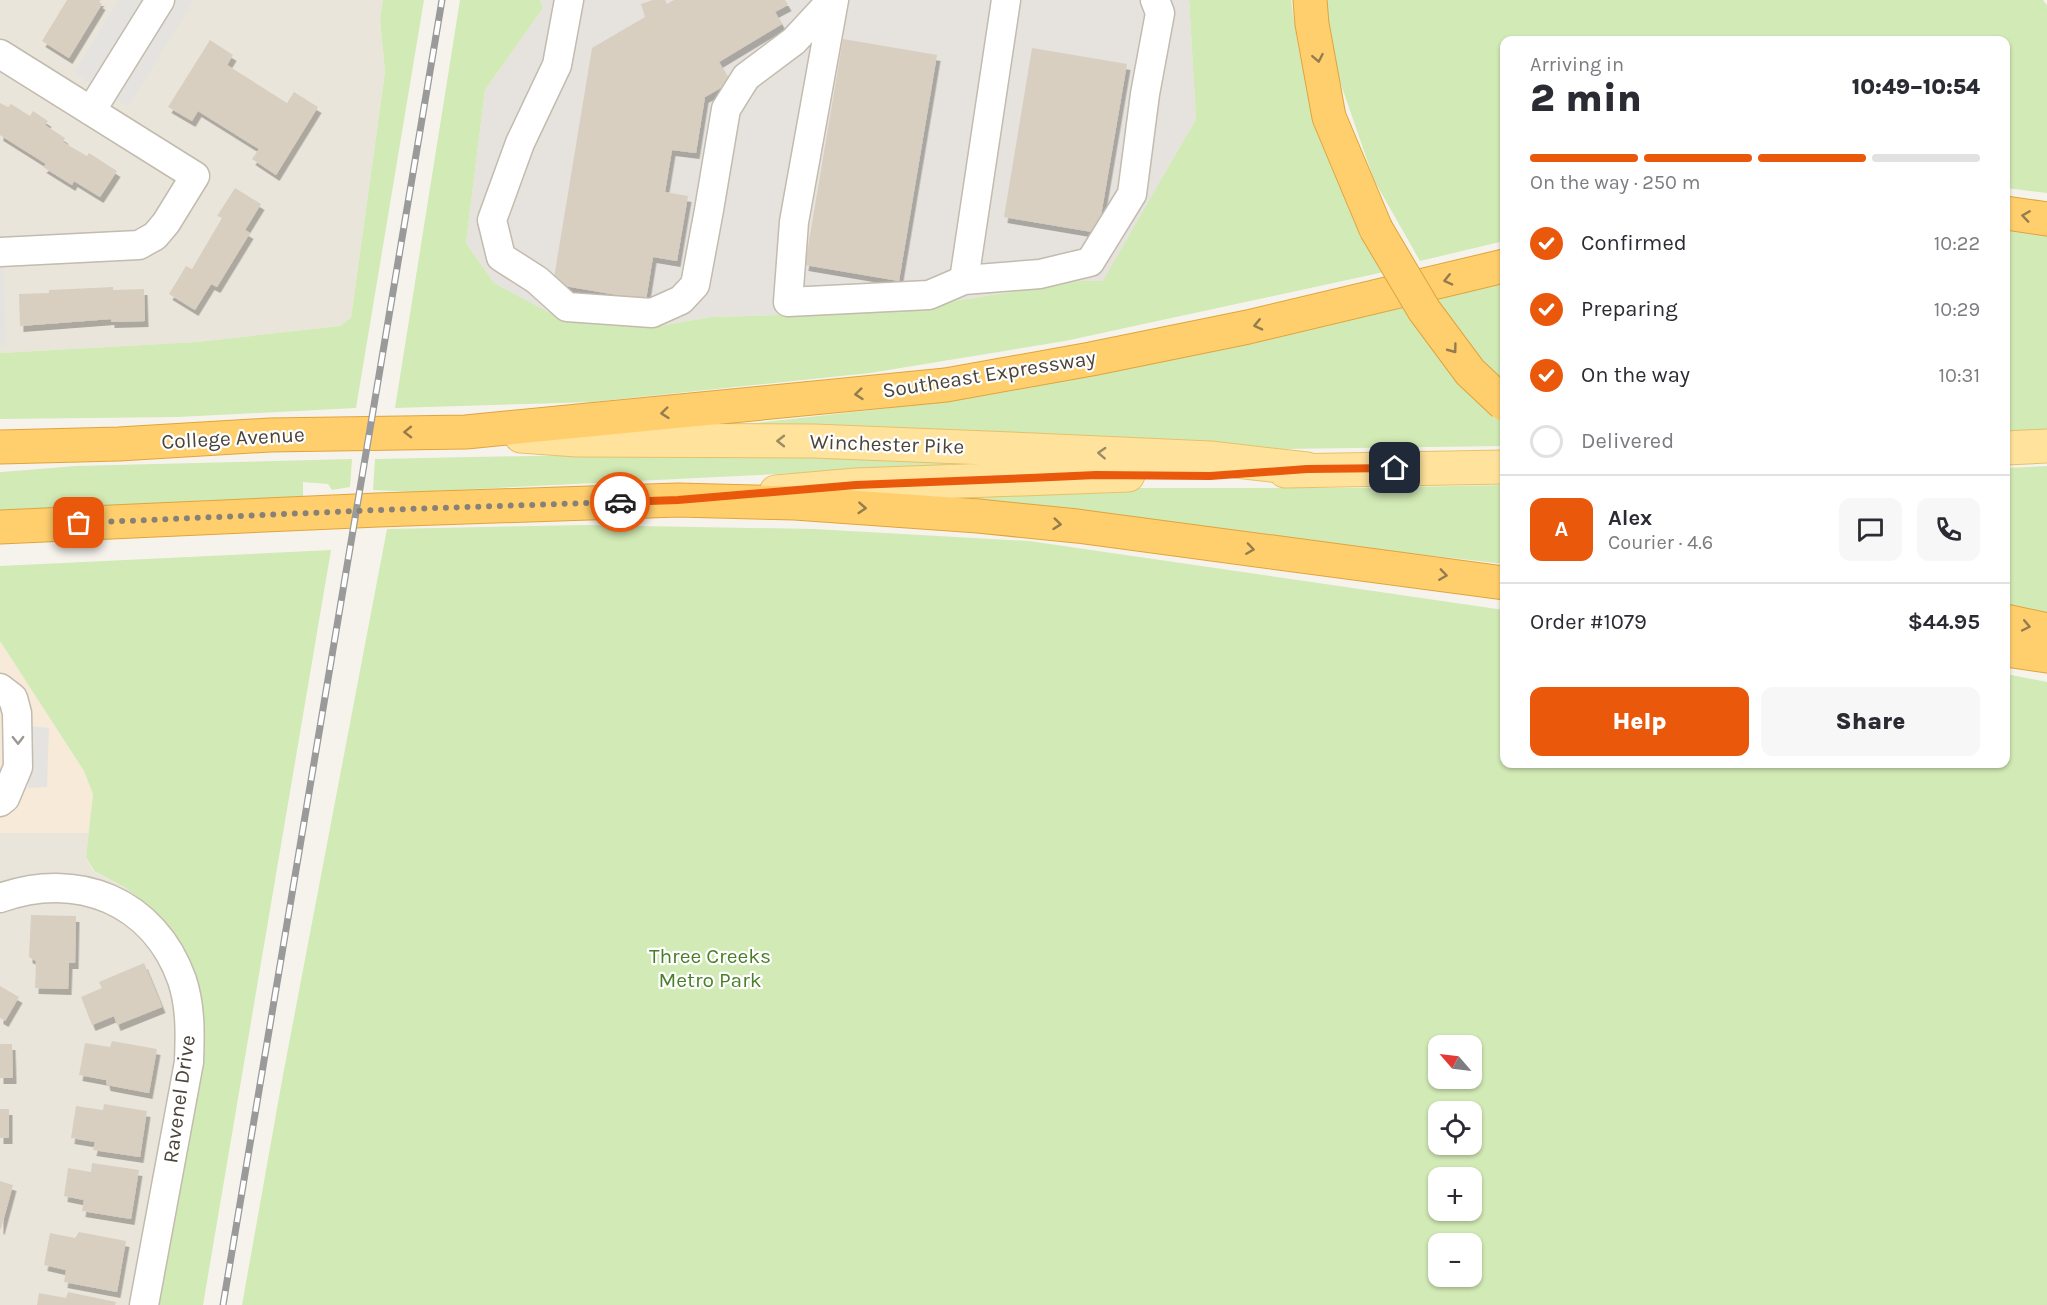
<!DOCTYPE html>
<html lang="en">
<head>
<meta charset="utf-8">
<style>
  body { margin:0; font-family:Karla,sans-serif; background:#f7f7f7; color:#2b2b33; height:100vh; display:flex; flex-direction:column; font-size:22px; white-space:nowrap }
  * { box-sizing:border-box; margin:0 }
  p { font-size:20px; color:#7c7c81 }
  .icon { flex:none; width:33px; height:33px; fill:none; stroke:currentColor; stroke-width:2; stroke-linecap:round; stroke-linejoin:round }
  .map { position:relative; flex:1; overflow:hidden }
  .details { position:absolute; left:1500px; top:36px; width:510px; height:732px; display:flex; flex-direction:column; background:#fff; border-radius:12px; box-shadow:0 2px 4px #0004 }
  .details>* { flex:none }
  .needle { width:39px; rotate:298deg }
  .fabs { position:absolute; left:1428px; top:1035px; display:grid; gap:12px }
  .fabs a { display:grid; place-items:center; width:54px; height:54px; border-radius:12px; background:#fff; box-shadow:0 2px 4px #0004; font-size:30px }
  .pin { position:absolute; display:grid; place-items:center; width:51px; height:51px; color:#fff; margin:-26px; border-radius:12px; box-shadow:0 3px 9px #0006 }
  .courier { position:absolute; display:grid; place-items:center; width:60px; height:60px; margin:-30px; border:4px solid #ea580c; border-radius:50%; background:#fff; color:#222; box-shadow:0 2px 8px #0007 }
  .head em { font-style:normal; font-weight:800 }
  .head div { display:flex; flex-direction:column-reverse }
  .head { display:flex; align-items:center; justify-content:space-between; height:102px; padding:0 30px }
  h1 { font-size:39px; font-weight:800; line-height:45px }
  .bar { display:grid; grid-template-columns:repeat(4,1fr); gap:9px 6px; align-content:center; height:72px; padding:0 30px }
  .bar i { height:8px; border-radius:4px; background:#e1e1e2 }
  .bar .active { background:#ea580c }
  .bar p { grid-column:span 4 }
  .line { display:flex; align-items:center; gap:15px; padding:0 30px; border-top:2px solid #e1e1e2 }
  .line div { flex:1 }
  .round { display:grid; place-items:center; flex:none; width:63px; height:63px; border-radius:12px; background:#f7f7f7 }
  ol { padding:0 30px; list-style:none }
  li { display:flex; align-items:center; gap:18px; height:66px }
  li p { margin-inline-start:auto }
  li .icon { padding:6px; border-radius:50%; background:#ea580c; color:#fff; stroke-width:4 }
  li:last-child { color:#7c7c81 }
  li i { width:33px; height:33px; border:3px solid #e1e1e2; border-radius:50% }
  .action { display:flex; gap:12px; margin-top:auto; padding:12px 30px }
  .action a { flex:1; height:69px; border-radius:12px; background:#ea580c; color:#fff; font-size:24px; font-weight:800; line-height:69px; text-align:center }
  .action a+a { background:#f7f7f7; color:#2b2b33 }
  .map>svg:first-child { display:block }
  .residential { fill:#eae5da }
  .commercial { fill:#f7ead8 }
  .industrial { fill:#e6e2dd }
  .green { fill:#d2eab5; fill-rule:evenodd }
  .parking { fill:#e5e3e0 }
  .building { fill:#d8cfc1; filter:url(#shadow) }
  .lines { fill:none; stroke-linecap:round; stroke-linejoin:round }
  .minor-casing { stroke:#c2bbae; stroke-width:31 }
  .major-casing { stroke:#e6c16a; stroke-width:35 }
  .highway-casing { stroke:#e0a43c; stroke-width:35 }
  .minor { stroke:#fff; stroke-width:28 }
  .major { stroke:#ffe39c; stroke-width:33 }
  .highway { stroke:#ffcf6e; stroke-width:33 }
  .rail-casing { stroke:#9a9a9a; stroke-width:7 }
  .rail { stroke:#fff; stroke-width:4.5; stroke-dasharray:14; stroke-linecap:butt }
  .highway-bridge-casing { stroke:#e0a43c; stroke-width:35; stroke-linecap:butt }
  .highway-bridge { stroke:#ffcf6e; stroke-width:33 }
  .oneway { stroke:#937c4e }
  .oneway2 { stroke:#9c8c66 }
  .oneway3 { stroke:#9c9892 }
  .done { stroke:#878178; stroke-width:6; stroke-dasharray:0 10.8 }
  .route { stroke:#ea580c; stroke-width:8 }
  .labels { text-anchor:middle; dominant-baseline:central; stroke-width:4.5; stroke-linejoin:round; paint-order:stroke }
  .street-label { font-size:21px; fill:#4b4439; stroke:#fff }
  .park-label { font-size:21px; fill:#4a7f2a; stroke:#fff }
</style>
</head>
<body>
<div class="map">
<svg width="2047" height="1305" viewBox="0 0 2047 1305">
  <defs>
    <filter id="shadow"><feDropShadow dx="3.5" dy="6" stdDeviation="0" flood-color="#0004"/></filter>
  </defs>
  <rect width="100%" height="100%" fill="#f6f3ec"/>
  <!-- residential -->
  <path class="residential" d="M0 0H383L380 19 385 72 351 318 340 326 197 342 0 353Z
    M0 833H89L86 857 93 871 126 888 151 909 185 956 155 1305H0Z"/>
  <!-- commercial -->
  <path class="commercial" d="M0 641 84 771 93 794 89 833H0Z"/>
  <!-- industrial -->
  <path class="industrial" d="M540 0H1189L1196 119 1104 281H1079L885 312 711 317 654 327 556 316 494 283 466 243 485 90 543 8Z"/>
  <!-- green -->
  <path class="green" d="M383 0H424L356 408 178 417 0 419V353L197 342 340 326 351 318 385 72 380 19Z
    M460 0H540L543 8 485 90 466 243 494 283 556 316 654 327 711 317 885 312 1079 281H1103L1196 119 1189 0H1291L1298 46 1317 129 1384 272 1065 341 870 373 592 402 395 408Z
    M1324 0H2043L2047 5V193L2006 188V40H1504V241L1420 261 1374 180 1336 70Z
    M2006 226 2047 233V430L2006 431Z
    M1504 284V446L1281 449 940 431 737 425 890 408 1069 377 1219 348Z
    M783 451 998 463 415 492 373 490 375 459Z
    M352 459 350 487 332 490 328 484 303 482V497L0 510V472H2L76 466Z
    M2047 466V613L2006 606V468Z
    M1504 485V564L940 499 1098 488H1356Z
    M585 525 814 529 1029 541 1504 610V764H2006V674L2047 682V1305H242L283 1075 387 529ZM1438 1046H1472V1078H1438ZM1438 1112H1472V1144H1438ZM1438 1178H1472V1210H1438ZM1438 1244H1472V1276H1438Z
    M331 550 203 1305H155L185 956 151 909 126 888 94 871 86 857 93 794 84 771 0 641V566Z"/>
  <!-- parking -->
  <path class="parking" d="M119 0H194L128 107 74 73Z
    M0 268H4L6 345H0Z
    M30 726 49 728 47 787 28 788Z"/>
  <!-- building -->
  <path class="building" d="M67 0H101L99 2 102 4 69 58 42 41Z
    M653 0H665L667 4 674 0H785L788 5 775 12 782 24 719 62 731 82 705 97 696 153 672 150 665 192 688 196 677 261 653 257 646 300 553 284 592 48 645 17 641 4Z
    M843 39 937 55 899 281 805 265Z
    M210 40 233 55 227 65 287 103 294 92 318 107 276 175 252 159 259 149 198 111 192 121 168 107Z
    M1032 48 1127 64 1098 233 1004 217Z
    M0 103 8 107 11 104 30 116 33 111 48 121 45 125 65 138 63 142 87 156 89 153 117 171 100 197 74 181 72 185 43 167 46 164 0 135Z
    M235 188 261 204 245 230 250 233 217 287 211 284 195 310 169 294 186 266 192 269 222 218 217 216Z
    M113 287V290L144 289 145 321 111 322V319L20 326 19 294 49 293V290Z
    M31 915 76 916 75 963H69L68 989 35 988 36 961 29 957Z
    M144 963 162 1007 117 1025 114 1016 92 1025 81 997 102 988 99 982Z
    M0 986 19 997 5 1021 0 1018Z
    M112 1041 157 1049 149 1093 107 1085 106 1080 79 1075 85 1043 110 1047Z
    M0 1044H12L13 1078H0Z
    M104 1104 147 1111 140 1157 93 1150 95 1142 71 1138 76 1106 103 1110Z
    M0 1109H9V1138H0Z
    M92 1163 139 1170 131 1219 82 1211 84 1200 64 1196 68 1168 91 1172Z
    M0 1181 13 1185 1 1229 0 1228Z
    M79 1232 126 1241 117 1292 64 1282 66 1270 44 1265 50 1233 75 1238Z
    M68 1292 116 1302 115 1305H37L39 1293 66 1298Z"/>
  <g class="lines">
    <!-- minor casing -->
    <g class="minor-casing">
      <path id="minor" d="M569 0 557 65 520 143 492 220 501 257 537 280 567 307 652 313 681 300 695 285 709 210 726 109 746 77 794 41 832 0
        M834 0 794 222 788 302 929 295 964 280
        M1006 0 964 280 1040 274 1090 262 1132 194 1145 94 1160 13 1155 0
        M0 54 195 176 166 223 155 236 139 245 0 252
        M91 111 160 0
        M0 688 13 698 17 713 18 767 5 798 0 802
        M0 898C77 870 154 901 182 980 191 1007 190 1035 189 1062L144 1305"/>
    </g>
    <!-- major casing -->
    <g class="major-casing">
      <path id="major" d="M521 436 577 440 814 441 1034 450 1210 458 1307 469
        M2006 448 2047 446
        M1285 471 1504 467
        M776 492 856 485 1128 475"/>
    </g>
    <!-- highway casing -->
    <g class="highway-casing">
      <path id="highway" d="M1310 0 1312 24 1329 117 1376 229
        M2006 213 2047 219
        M0 447 119 444 270 435 466 432 946 385 1091 359 1248 327 1504 266
        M0 527 378 510 678 500 795 503 978 516 1077 526 1504 583
        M2006 621 2047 630
        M2006 650 2047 656"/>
    </g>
    <!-- minor -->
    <use href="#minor" class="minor"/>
    <!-- major -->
    <use href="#major" class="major"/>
    <!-- highway -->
    <use href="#highway" class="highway"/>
    <!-- rail casing -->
    <g class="rail-casing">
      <path id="rail" d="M223 1305 442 0"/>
    </g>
    <!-- rail -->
    <use href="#rail" class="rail"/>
    <!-- highway-bridge casing -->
    <g class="highway-bridge-casing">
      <path id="highway-bridge" d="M1376 229 1424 310 1470 372 1504 404"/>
    </g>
    <!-- highway-bridge -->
    <use href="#highway-bridge" class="highway-bridge"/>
  </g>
  <!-- one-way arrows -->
  <defs><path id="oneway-chevron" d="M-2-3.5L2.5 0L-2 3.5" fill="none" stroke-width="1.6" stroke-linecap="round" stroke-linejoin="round" transform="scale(1.5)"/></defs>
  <g class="oneway">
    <use href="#oneway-chevron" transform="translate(1318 58) rotate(79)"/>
    <use href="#oneway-chevron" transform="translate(2026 216) rotate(-172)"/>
    <use href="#oneway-chevron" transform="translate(1448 280) rotate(167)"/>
    <use href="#oneway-chevron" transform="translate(1258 325) rotate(167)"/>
    <use href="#oneway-chevron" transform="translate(1453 349) rotate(53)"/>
    <use href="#oneway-chevron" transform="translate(859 394) rotate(174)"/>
    <use href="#oneway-chevron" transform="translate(665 413) rotate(174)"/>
    <use href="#oneway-chevron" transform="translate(408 432) rotate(179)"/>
    <use href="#oneway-chevron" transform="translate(862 508) rotate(4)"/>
    <use href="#oneway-chevron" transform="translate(1057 524) rotate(6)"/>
    <use href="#oneway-chevron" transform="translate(1250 549) rotate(8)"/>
    <use href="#oneway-chevron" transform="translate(1443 575) rotate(8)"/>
    <use href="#oneway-chevron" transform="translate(2026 626) rotate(12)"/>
  </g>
  <g class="oneway2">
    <use href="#oneway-chevron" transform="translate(781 441) rotate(-180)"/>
    <use href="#oneway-chevron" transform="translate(1102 453) rotate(-177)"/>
  </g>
  <use class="oneway3" href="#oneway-chevron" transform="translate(18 740) rotate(89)"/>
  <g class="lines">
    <!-- done -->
    <path class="done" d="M79 523 378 510 620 502"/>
    <!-- route -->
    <path class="route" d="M620 502 678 500 856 485 1030 478 1096 475 1210 476 1307 469 1395 468"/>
  </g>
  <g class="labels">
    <!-- street labels -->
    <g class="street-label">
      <text transform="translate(989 374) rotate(-9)">Southeast Expressway</text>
      <text transform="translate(233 438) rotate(-3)">College Avenue</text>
      <text transform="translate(887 444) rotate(2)">Winchester Pike</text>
      <text transform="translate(179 1099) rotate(-82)">Ravenel Drive</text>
    </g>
    <!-- park labels -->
    <g class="park-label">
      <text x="710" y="956">Three Creeks<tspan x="710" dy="24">Metro Park</tspan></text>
    </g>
  </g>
</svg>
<div class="fabs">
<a><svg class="needle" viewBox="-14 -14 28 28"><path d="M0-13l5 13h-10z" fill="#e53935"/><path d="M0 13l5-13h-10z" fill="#7c7c81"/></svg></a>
<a><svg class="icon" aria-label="locate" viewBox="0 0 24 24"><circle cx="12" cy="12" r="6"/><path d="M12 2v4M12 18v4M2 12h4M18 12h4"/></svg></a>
<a>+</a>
<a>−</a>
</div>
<div class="pin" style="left:79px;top:523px;background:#ea580c"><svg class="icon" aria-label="bag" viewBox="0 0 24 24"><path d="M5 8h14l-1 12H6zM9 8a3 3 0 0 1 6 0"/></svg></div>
<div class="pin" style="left:1395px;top:468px;background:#1f2937"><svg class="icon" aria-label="home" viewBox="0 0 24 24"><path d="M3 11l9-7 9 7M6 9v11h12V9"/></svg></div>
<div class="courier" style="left:620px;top:502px"><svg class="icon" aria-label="car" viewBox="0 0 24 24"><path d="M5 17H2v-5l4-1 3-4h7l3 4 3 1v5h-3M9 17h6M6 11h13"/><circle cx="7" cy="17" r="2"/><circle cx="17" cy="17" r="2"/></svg></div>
<section class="details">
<div class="head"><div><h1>2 min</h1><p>Arriving in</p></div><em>10:49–10:54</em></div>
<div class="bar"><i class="active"></i><i class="active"></i><i class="active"></i><i></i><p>On the way · 250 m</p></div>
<ol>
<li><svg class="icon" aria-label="check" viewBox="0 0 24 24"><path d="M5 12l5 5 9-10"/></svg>Confirmed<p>10:22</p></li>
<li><svg class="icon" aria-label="check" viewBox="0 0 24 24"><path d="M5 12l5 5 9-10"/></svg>Preparing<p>10:29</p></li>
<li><svg class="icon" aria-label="check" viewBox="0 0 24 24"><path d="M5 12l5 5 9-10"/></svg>On the way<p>10:31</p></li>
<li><i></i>Delivered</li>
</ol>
<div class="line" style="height:108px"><b class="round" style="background:#ea580c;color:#fff">A</b><div><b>Alex</b><p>Courier · 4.6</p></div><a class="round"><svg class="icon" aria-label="chat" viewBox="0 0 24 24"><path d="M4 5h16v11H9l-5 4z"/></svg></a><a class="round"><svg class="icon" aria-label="phone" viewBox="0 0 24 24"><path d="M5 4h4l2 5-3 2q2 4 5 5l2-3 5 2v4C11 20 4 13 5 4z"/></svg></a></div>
<div class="line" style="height:78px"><div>Order #1079</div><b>$44.95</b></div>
<div class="action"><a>Help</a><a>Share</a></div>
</section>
</div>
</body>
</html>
